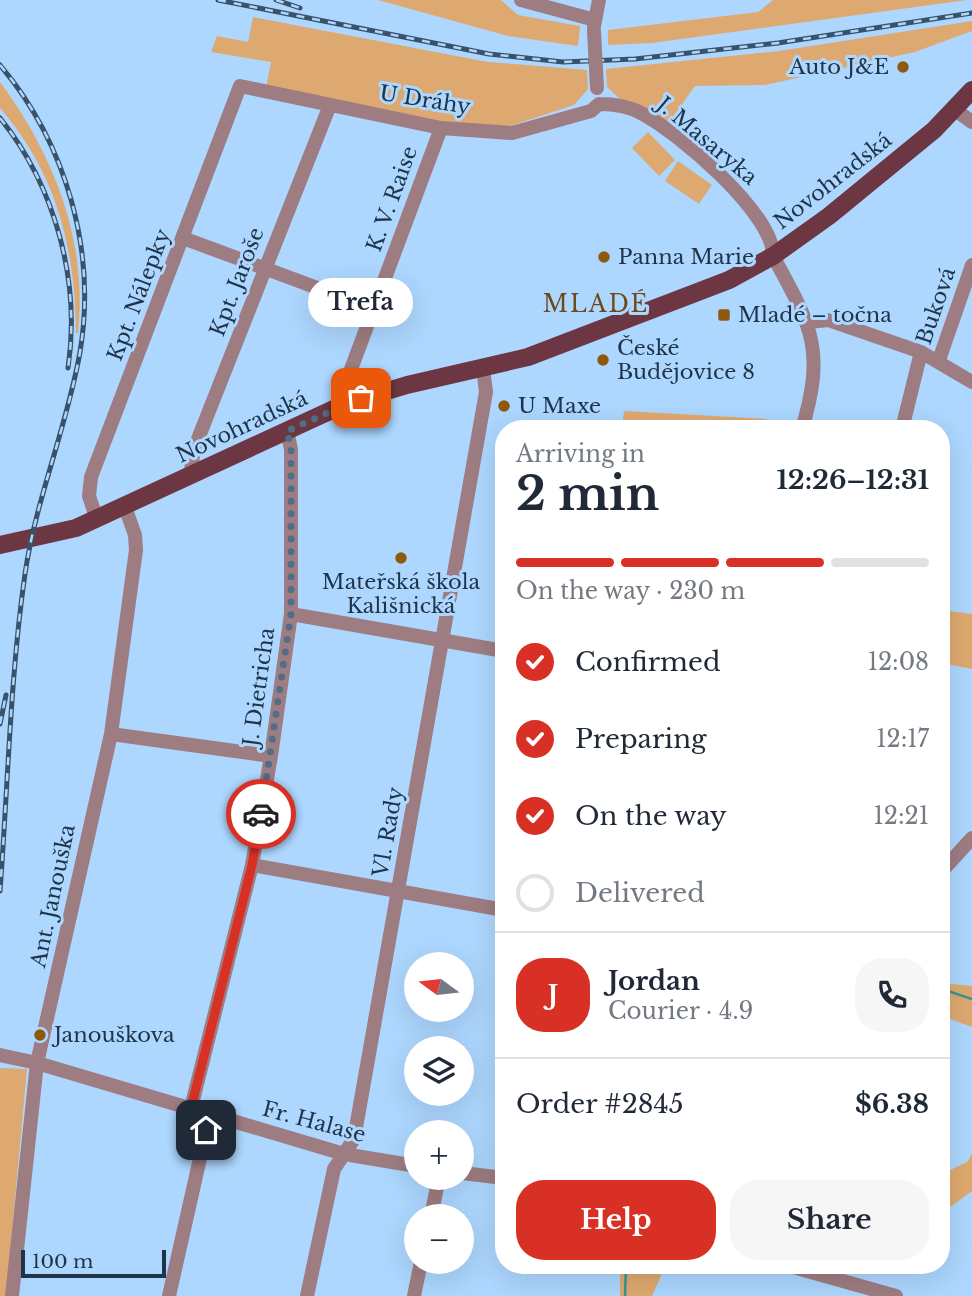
<!DOCTYPE html>
<html lang="en">
<head>
<meta charset="utf-8">
<style>
  body { margin:0; font-family:"Libre Baskerville",serif; background:#f6f6f7; color:#1f2937; height:100vh; display:flex; flex-direction:column; font-size:26px; white-space:nowrap }
  * { box-sizing:border-box; margin:0 }
  p { font-size:23px; color:#747a83 }
  .icon { flex:none; width:38px; height:38px; fill:none; stroke:currentColor; stroke-width:2; stroke-linecap:round; stroke-linejoin:round }
  .map { position:relative; flex:1; overflow:hidden }
  .details { position:absolute; left:495px; top:420px; width:455px; height:854px; display:flex; flex-direction:column; background:#fff; border-radius:28px; box-shadow:0 7px 28px #0002 }
  .details>* { flex:none }
  .needle { width:46px; rotate:285deg }
  .fabs { position:absolute; left:404px; top:952px; display:grid; gap:14px }
  .fabs a { display:grid; place-items:center; width:70px; height:70px; border-radius:50%; background:#fff; box-shadow:0 7px 28px #0002; font-size:35px }
  .scale { position:absolute; left:21px; bottom:18px; width:145px; box-sizing:border-box; padding-left:7px; border:4px solid #1f3448; border-top:0; font-size:19px; line-height:24px; white-space:nowrap; color:#1f3448; -webkit-text-stroke:5px #add7ff; paint-order:stroke }
  .pin { position:absolute; display:grid; place-items:center; width:60px; height:60px; color:#fff; margin:-30px; border-radius:14px; box-shadow:0 4px 10px #0006 }
  .courier { position:absolute; display:grid; place-items:center; width:70px; height:70px; margin:-35px; border:5px solid #d93025; border-radius:50%; background:#fff; color:#222; box-shadow:0 2px 9px #0007 }
  .bubble { position:absolute; height:49px; border-radius:24px; background:#fff; box-shadow:0 7px 28px #0002; font-size:23px; font-weight:700; line-height:49px; text-align:center }
  .overview em { font-style:normal; font-weight:700 }
  .overview div { display:flex; flex-direction:column-reverse }
  .overview { display:flex; align-items:center; justify-content:space-between; height:119px; padding:0 21px }
  h1 { font-size:46px; font-weight:700; line-height:52px }
  .bar { display:grid; grid-template-columns:repeat(4,1fr); gap:10px 7px; align-content:center; height:84px; padding:0 21px }
  .bar i { height:9px; border-radius:5px; background:#e0e1e3 }
  .bar .current { background:#d93025 }
  .bar p { grid-column:span 4 }
  .line { display:flex; align-items:center; gap:18px; padding:0 21px; border-top:2px solid #e0e1e3 }
  .line div { flex:1 }
  .round { display:grid; place-items:center; flex:none; width:74px; height:74px; border-radius:28px; background:#f6f6f7 }
  ol { padding:0 21px; list-style:none }
  li { display:flex; align-items:center; gap:21px; height:77px }
  li p { margin-inline-start:auto }
  li .icon { padding:7px; border-radius:50%; background:#d93025; color:#fff; stroke-width:4 }
  li:last-child { color:#747a83 }
  li i { width:38px; height:38px; border:4px solid #e0e1e3; border-radius:50% }
  .primary-button { display:flex; gap:14px; margin-top:auto; padding:14px 21px }
  .primary-button a { flex:1; height:80px; border-radius:28px; background:#d93025; color:#fff; font-size:28px; font-weight:700; line-height:80px; text-align:center }
  .primary-button a+a { background:#f6f6f7; color:#1f2937 }
  .map>svg:first-child { display:block }
  .green { fill:#dea970 }
  .lines { fill:none; stroke-linecap:round; stroke-linejoin:round }
  .stream { stroke:#38978f; stroke-width:2.5 }
  .minor { stroke:#9d7d82; stroke-width:14 }
  .major { stroke:#6c3742; stroke-width:18 }
  .rail-casing { stroke:#395169; stroke-width:5 }
  .rail { stroke:#add7ff; stroke-width:2.5; stroke-dasharray:8; stroke-linecap:butt }
  .minor-bridge { stroke:#9d7d82; stroke-width:14 }
  .done { stroke:#516d88; stroke-width:7; stroke-dasharray:0 12.6 }
  .route { stroke:#d93025; stroke-width:9 }
  .poi-dot { fill:#8f590d; stroke:#add7ff; stroke-width:2.5 }
  .labels { text-anchor:middle; dominant-baseline:central; stroke-width:6; stroke-linejoin:round; paint-order:stroke }
  .poi-label { font-size:21px; fill:#1f3448; stroke:#add7ff; text-anchor:start }
  .street-label { font-size:21px; fill:#1f3448; stroke:#add7ff }
  .neighbourhood-label { font-size:23px; letter-spacing:2px; fill:#6f491b; stroke:#add7ff }
</style>
</head>
<body>
<div class="map">
<svg width="972" height="1296" viewBox="0 0 972 1296">
  <rect width="100%" height="100%" fill="#add7ff"/>
  <!-- green -->
  <path class="green" d="M378 0H501L518 15 580 26 578 46 508 36Z
    M773 0H967L652 43 608 45V30L758 12Z
    M253 17 488 62 587 70 588 89 574 105 510 126 445 122 266 87 271 62 211 52 217 36 248 42Z
    M972 21V31L915 52 765 85 695 86 668 124 620 99 607 87 606 69 779 51Z
    M0 82C54 155 88 241 78 333H76C75 248 57 174 0 108Z
    M648 132 675 160 659 176 632 148Z
    M678 161 712 185 699 204 665 181Z
    M624 411 767 419V429H622Z
    M942 610 972 614V669L942 663Z
    M942 983 972 986V1027L942 1016Z
    M0 1068 27 1069 6 1296H0Z
    M972 1154V1191L942 1213V1174L967 1162Z
    M620 1265H666L652 1296H620Z"/>
  <g class="lines">
    <!-- stream -->
    <path class="stream" d="M942 989 972 999
      M625 1296 626 1265"/>
    <!-- minor -->
    <path class="minor" d="M521 0 595 20
      M594 26 599 0
      M599 104C614 104 628 106 641 113 678 132 774 214 773 256 811 326 826 348 802 429
      M954 109 972 122
      M183 238 374 309
      M809 322 828 320 921 352 972 382
      M939 360 972 265
      M347 403 344 391 347 380 441 128
      M902 429 921 352
      M190 477 194 449 330 105
      M97 520 89 496 91 477 240 86 441 128 512 133 591 111 599 104
      M291 614 504 651
      M111 734 271 756
      M252 865 504 910
      M942 871 972 838
      M0 1055 37 1063 344 1154 416 1166
      M191 1108 252 865 271 756 291 614V449L287 431
      M462 1173 504 1178
      M431 1216 439 1178
      M786 1265 896 1296
      M12 1296 37 1063 111 734 136 550 135 535 125 507
      M169 1296 210 1114
      M307 1296 334 1169 354 1139 486 392 483 368
      M414 1296 421 1262"/>
    <!-- major -->
    <path class="major" d="M0 545 76 528 347 403 407 385 528 357 729 280 773 256 829 216 934 130 972 90"/>
    <!-- rail casing -->
    <g class="rail-casing">
      <path id="rail" d="M218 0 489 54 563 62 635 59 778 43 972 13
        M276 0 300 8
        M0 65C66 143 97 251 80 352 67 427 36 498 25 574 10 678 8 786 0 891
        M0 118C55 186 81 281 68 368
        M0 724 6 695"/>
    </g>
    <!-- rail -->
    <use href="#rail" class="rail"/>
    <!-- minor-bridge -->
    <path class="minor-bridge" d="M594 31 597 88"/>
  </g>
  <g class="lines">
    <!-- done -->
    <path class="done" d="M261 814 291 614V449L287 431 361 398"/>
    <!-- route -->
    <path class="route" d="M206 1130 210 1114 191 1108 252 865 261 814"/>
  </g>
  <!-- markers -->
  <g class="poi-dot">
    <circle cx="903" cy="67" r="7"/>
    <circle cx="604" cy="257" r="7"/>
    <rect x="717" y="308" width="14" height="14" rx="3.5"/>
    <circle cx="603" cy="360" r="7"/>
    <circle cx="504" cy="406" r="7"/>
    <circle cx="401" cy="558" r="7"/>
    <circle cx="40" cy="1035" r="7"/>
  </g>
  <g class="labels">
    <!-- poi labels -->
    <g class="poi-label">
      <text x="889" y="67" text-anchor="end">Auto J&amp;E</text>
      <text x="618" y="257">Panna Marie</text>
      <text x="738" y="315">Mladé – točna</text>
      <text x="617" y="348">České<tspan x="617" dy="24">Budějovice 8</tspan></text>
      <text x="518" y="406">U Maxe</text>
      <text x="401" y="582" text-anchor="middle">Mateřská škola<tspan x="401" dy="24">Kališnická</tspan></text>
      <text x="54" y="1035">Janouškova</text>
    </g>
    <!-- street labels -->
    <g class="street-label">
      <text transform="translate(425 100) rotate(9)">U Dráhy</text>
      <text transform="translate(707 141) rotate(40)">J. Masaryka</text>
      <text transform="translate(833 181) rotate(-38)">Novohradská</text>
      <text transform="translate(392 199) rotate(-70)">K. V. Raise</text>
      <text transform="translate(237 282) rotate(-69)">Kpt. Jaroše</text>
      <text transform="translate(139 295) rotate(-69)">Kpt. Nálepky</text>
      <text transform="translate(936 306) rotate(-71)">Buková</text>
      <text transform="translate(242 427) rotate(-25)">Novohradská</text>
      <text transform="translate(259 687) rotate(-82)">J. Dietricha</text>
      <text transform="translate(388 832) rotate(-80)">Vl. Rady</text>
      <text transform="translate(53 896) rotate(-78)">Ant. Janouška</text>
      <text transform="translate(314 1122) rotate(15)">Fr. Halase</text>
    </g>
    <!-- neighbourhood labels -->
    <g class="neighbourhood-label">
      <text x="596" y="304">MLADÉ</text>
    </g>
  </g>
</svg>
<div class="fabs">
<a><svg class="needle" viewBox="-14 -14 28 28"><path d="M0-13l5 13h-10z" fill="#e53935"/><path d="M0 13l5-13h-10z" fill="#747a83"/></svg></a>
<a><svg class="icon" aria-label="layers" viewBox="0 0 24 24"><path d="M12 4l9 5-9 5-9-5zM3 14l9 5 9-5"/></svg></a>
<a>+</a>
<a>−</a>
</div>
<div class="scale">100 m</div>
<div class="pin" style="left:361px;top:398px;background:#ea580c"><svg class="icon" aria-label="bag" viewBox="0 0 24 24"><path d="M5 8h14l-1 12H6zM9 8a3 3 0 0 1 6 0"/></svg></div>
<div class="pin" style="left:206px;top:1130px;background:#1f2937"><svg class="icon" aria-label="home" viewBox="0 0 24 24"><path d="M3 11l9-7 9 7M6 9v11h12V9"/></svg></div>
<div class="courier" style="left:261px;top:814px"><svg class="icon" aria-label="car" viewBox="0 0 24 24"><path d="M5 17H2v-5l4-1 3-4h7l3 4 3 1v5h-3M9 17h6M6 11h13"/><circle cx="7" cy="17" r="2"/><circle cx="17" cy="17" r="2"/></svg></div>
<div class="bubble" style="left:308px;top:278px;width:105px">Trefa</div>
<section class="details">
<div class="overview"><div><h1>2 min</h1><p>Arriving in</p></div><em>12:26–12:31</em></div>
<div class="bar"><i class="current"></i><i class="current"></i><i class="current"></i><i></i><p>On the way · 230 m</p></div>
<ol>
<li><svg class="icon" aria-label="check" viewBox="0 0 24 24"><path d="M5 12l5 5 9-10"/></svg>Confirmed<p>12:08</p></li>
<li><svg class="icon" aria-label="check" viewBox="0 0 24 24"><path d="M5 12l5 5 9-10"/></svg>Preparing<p>12:17</p></li>
<li><svg class="icon" aria-label="check" viewBox="0 0 24 24"><path d="M5 12l5 5 9-10"/></svg>On the way<p>12:21</p></li>
<li><i></i>Delivered</li>
</ol>
<div class="line" style="height:126px"><b class="round" style="background:#d93025;color:#fff">J</b><div><b>Jordan</b><p>Courier · 4.9</p></div><a class="round"><svg class="icon" aria-label="phone" viewBox="0 0 24 24"><path d="M5 4h4l2 5-3 2q2 4 5 5l2-3 5 2v4C11 20 4 13 5 4z"/></svg></a></div>
<div class="line" style="height:91px"><div>Order #2845</div><b>$6.38</b></div>
<div class="primary-button"><a>Help</a><a>Share</a></div>
</section>
</div>
</body>
</html>
